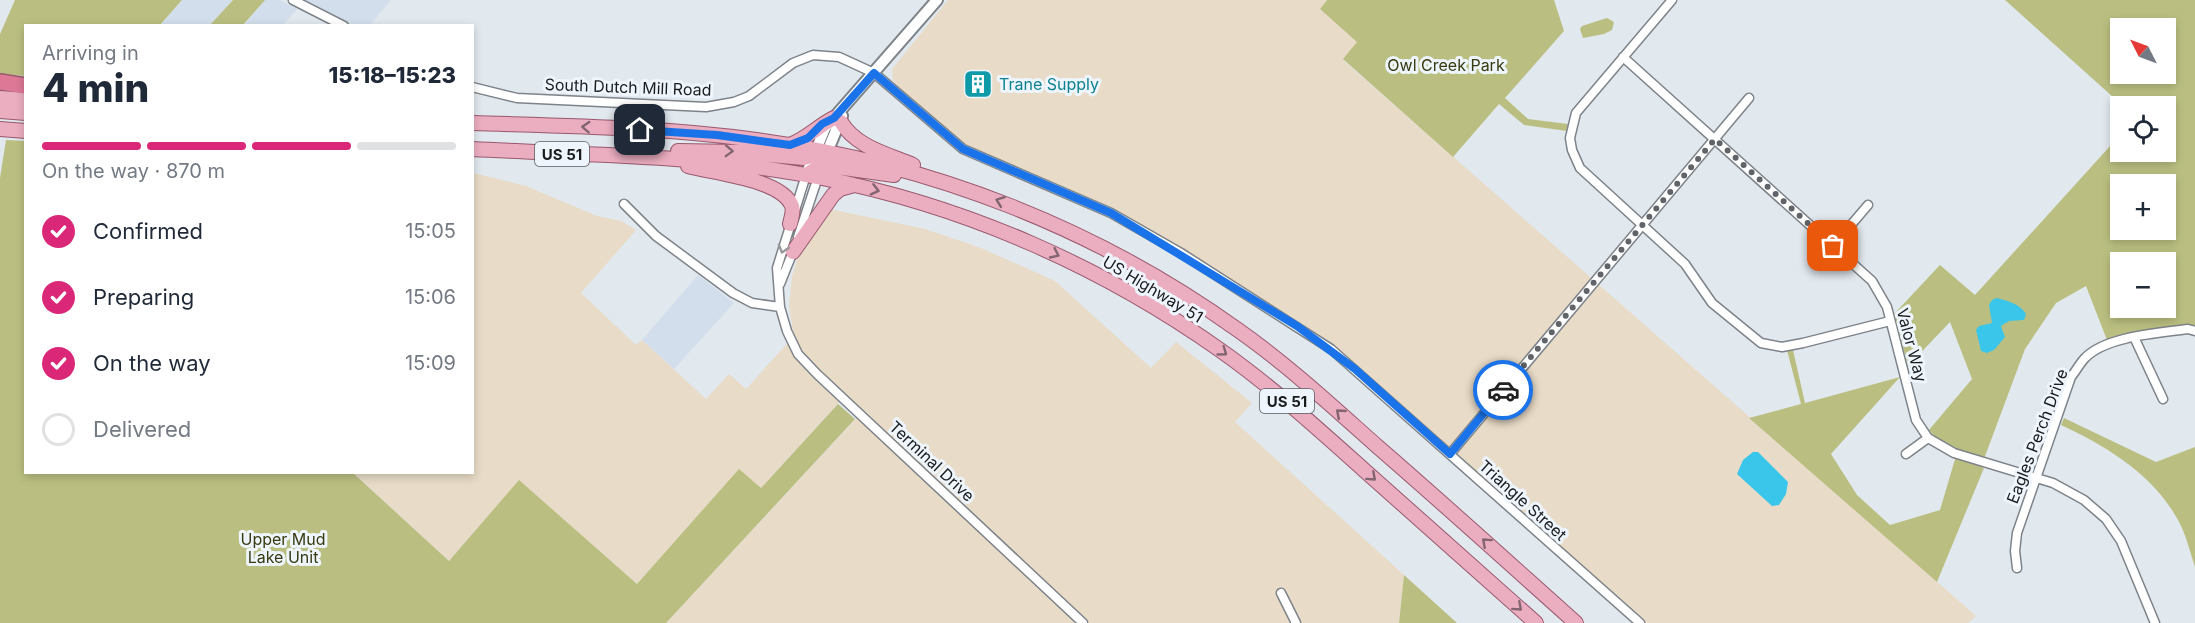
<!DOCTYPE html>
<html lang="en">
<head>
<meta charset="utf-8">
<style>
  body { margin:0; font-family:Inter,sans-serif; background:#f2f2f3; color:#1f2937; height:100vh; display:flex; flex-direction:column; font-size:22px; white-space:nowrap }
  * { box-sizing:border-box; margin:0 }
  p { font-size:20px; color:#747a83 }
  .icon { flex:none; width:33px; height:33px; fill:none; stroke:currentColor; stroke-width:2; stroke-linecap:round; stroke-linejoin:round }
  .map { position:relative; flex:1; overflow:hidden }
  .drawer { position:absolute; left:24px; top:24px; width:450px; height:450px; display:flex; flex-direction:column; background:#fff; border-radius:0px; box-shadow:0 3px 9px #0003 }
  .drawer>* { flex:none }
  .needle { width:39px; rotate:312deg }
  .buttons { position:absolute; left:2110px; top:18px; display:grid; gap:12px }
  .buttons a { display:grid; place-items:center; width:66px; height:66px; border-radius:0px; background:#fff; box-shadow:0 3px 9px #0003; font-size:30px }
  .pin { position:absolute; display:grid; place-items:center; width:51px; height:51px; color:#fff; margin:-26px; border-radius:12px; box-shadow:0 3px 9px #0006 }
  .courier { position:absolute; display:grid; place-items:center; width:60px; height:60px; margin:-30px; border:4px solid #1a73e8; border-radius:50%; background:#fff; color:#222; box-shadow:0 2px 8px #0007 }
  .head em { font-style:normal; font-weight:800 }
  .head div { display:flex; flex-direction:column-reverse }
  .head { display:flex; align-items:center; justify-content:space-between; height:102px; padding:0 18px }
  h1 { font-size:39px; font-weight:800; line-height:45px }
  .bar { display:grid; grid-template-columns:repeat(4,1fr); gap:9px 6px; align-content:center; height:72px; padding:0 18px }
  .bar i { height:8px; border-radius:4px; background:#e0e1e3 }
  .bar .selected { background:#db2777 }
  .bar p { grid-column:span 4 }
  ol { padding:0 18px; list-style:none }
  li { display:flex; align-items:center; gap:18px; height:66px }
  li p { margin-inline-start:auto }
  li .icon { padding:6px; border-radius:50%; background:#db2777; color:#fff; stroke-width:4 }
  li:last-child { color:#747a83 }
  li i { width:33px; height:33px; border:3px solid #e0e1e3; border-radius:50% }
  .map>svg:first-child { display:block }
  .built { fill:#d2deeb }
  .industrial { fill:#e8dbc7 }
  .green { fill:#babf81; fill-rule:evenodd }
  .water { fill:#39c6ea }
  .lines { fill:none; stroke-linecap:round; stroke-linejoin:round }
  .minor-casing { stroke:#7d8389; stroke-width:11 }
  .tertiary-casing { stroke:#7d8389; stroke-width:14 }
  .primary-casing { stroke:#99586d; stroke-width:16 }
  .motorway-casing { stroke:#99586d; stroke-width:18 }
  .minor { stroke:#fff; stroke-width:8 }
  .tertiary { stroke:#fff; stroke-width:10 }
  .primary { stroke:#ebaec1; stroke-width:14 }
  .motorway { stroke:#dd7897; stroke-width:15 }
  .oneway { stroke:#826570 }
  .oneway2 { stroke:#98999a }
  .done { stroke:#606367; stroke-width:6; stroke-dasharray:0 10.8 }
  .route { stroke:#1a73e8; stroke-width:8 }
  .labels { text-anchor:middle; dominant-baseline:central; stroke-width:6; stroke-linejoin:round; paint-order:stroke }
  .shield { fill:#eef5fc; stroke:#5a5d61; stroke-width:1.5 }
  .shield-label { font-size:15px; font-weight:bold; fill:#1a1c1e }
  .park-label { font-size:16px; fill:#383a0f; stroke:#eef5fc }
  .culture-label { font-size:16px; fill:#0d838f; stroke:#eef5fc; text-anchor:start }
  .street-label { font-size:16px; fill:#1a1c1e; stroke:#eef5fc }
</style>
</head>
<body>
<div class="map">
<svg width="2195" height="623" viewBox="0 0 2195 623">
  <rect width="100%" height="100%" fill="#e1e8ee"/>
  <!-- built -->
  <path class="built" d="M182 0H233L210 25 160 26Z
    M265 0H280L297 9 283 25 243 26Z
    M301 0H391L369 26 351 25Z
    M698 275 734 303 674 369 642 340Z"/>
  <!-- industrial -->
  <path class="industrial" d="M948 0H1327L1320 9 1358 42 1343 60 1976 616 1968 623H1645L1304 326 1132 220 1056 183 974 151 907 97 893 80 892 69Z
    M473 173 526 186 597 216 621 221 636 230 581 293 636 345 642 340 706 399 729 374 746 389 794 336 789 306 792 276 800 250 825 208 925 229 981 248 1055 281 1151 368 1176 342 1252 403 1235 422 1404 575 1399 623H666L862 412 845 396 761 488 739 470 637 584 519 481 449 561 353 473 472 472Z"/>
  <!-- green -->
  <path class="green" d="M15 0H182L160 25 26 26 25 76 3 74 0 76V34Z
    M233 0H265L243 25H210Z
    M1327 0H1554L1564 31 1505 98 1528 119 1568 124 1567 131 1524 125 1499 104 1453 157 1343 59 1357 42 1320 9Z
    M2005 0H2195V327L2174 326 2107 340 2086 286 2056 303 2025 349 1981 467 1984 468 1937 582 1749 418 1801 404 1787 350H1793L1805 403 1900 377 1831 454 1857 495 1890 525 1940 510 1958 449 1936 438 1929 430 1972 379 1950 322 1908 366 1894 314 1940 265 1975 295 2121 134V152H2166V106H2123ZM2121 28H2166V74H2121ZM2121 184H2166V230H2121ZM2121 262H2166V308H2121Z
    M1607 18 1614 22 1612 30 1604 34 1583 38 1580 29 1582 26Z
    M6 140 25 141 26 472 353 473 449 561 519 480 637 584 739 469 761 488 838 404 855 419 666 623H0V178Z
    M2064 418 2156 462 2195 447V567C2190 552 2186 534 2178 520 2153 474 2106 446 2061 425Z
    M1404 575 1457 623H1399Z"/>
  <!-- water -->
  <path class="water" d="M1997 298C2008 301 2020 304 2026 314L2024 320 2009 321 2001 326 2005 337 1994 350 1987 353 1981 351 1976 330 1979 326 1992 323 1989 305 1992 300Z
    M1753 452H1758L1788 482 1786 494 1779 505 1772 506 1737 474 1743 460Z"/>
  <g class="lines">
    <!-- minor casing -->
    <g class="minor-casing">
      <path id="minor" d="M293 0 344 26
        M1672 0 1576 113 1570 138 1572 150 1580 168 1685 264 1712 303 1761 343 1782 347 1803 343 1890 321
        M1623 57 1872 281 1887 307 1916 420 1928 438 1954 453 2053 483 2084 500 2106 519 2121 541 2155 623
        M472 87 517 98 706 107 734 102 749 96 793 63 813 55 839 57 874 73 963 149 1111 213 1181 253 1331 349 1640 623
        M806 175 777 268 780 307 787 331 798 354 817 374 1083 623
        M624 204 656 236 733 293 752 303 780 307
        M798 237 818 177
        M1833 246 1868 205
        M780 284 794 249
        M2134 337 2163 399
        M1450 454 1749 98
        M1906 454 1928 438
        M2017 568 2015 551 2017 533 2071 377C2076 371 2080 363 2085 358 2106 336 2160 333 2188 329L2195 331
        M1281 593 1296 623"/>
    </g>
    <!-- tertiary casing -->
    <g class="tertiary-casing">
      <path id="tertiary" d="M825 157 842 116
        M806 175 825 128 937 0"/>
    </g>
    <!-- primary casing -->
    <g class="primary-casing">
      <path id="primary" d="M0 98 26 100
        M0 111 26 113
        M841 122C856 147 887 154 913 165
        M472 123C567 126 662 127 756 140 929 163 1096 228 1238 330 1288 365 1333 407 1378 447 1445 505 1510 564 1576 623
        M0 129 26 131
        M790 145C808 138 818 126 834 118
        M472 149C589 155 708 155 822 178 965 206 1101 266 1220 350 1271 386 1317 428 1364 470 1421 521 1479 572 1536 623
        M678 151 738 152 804 158 826 152
        M688 166C713 173 782 179 792 206 794 211 791 219 790 224
        M806 175 822 165 894 175
        M793 252 833 195 840 189 854 185"/>
    </g>
    <!-- motorway casing -->
    <g class="motorway-casing">
      <path id="motorway" d="M0 82 26 86"/>
    </g>
    <!-- minor -->
    <use href="#minor" class="minor"/>
    <!-- tertiary -->
    <use href="#tertiary" class="tertiary"/>
    <!-- primary -->
    <use href="#primary" class="primary"/>
    <!-- motorway -->
    <use href="#motorway" class="motorway"/>
  </g>
  <!-- one-way arrows -->
  <defs><path id="oneway-chevron" d="M-2-3.5L2.5 0L-2 3.5" fill="none" stroke-width="1.6" stroke-linecap="round" stroke-linejoin="round" transform="scale(1.5)"/></defs>
  <g class="oneway">
    <use href="#oneway-chevron" transform="translate(586 127) rotate(-177)"/>
    <use href="#oneway-chevron" transform="translate(729 151) rotate(2)"/>
    <use href="#oneway-chevron" transform="translate(875 190) rotate(14)"/>
    <use href="#oneway-chevron" transform="translate(1000 201) rotate(-159)"/>
    <use href="#oneway-chevron" transform="translate(1055 254) rotate(25)"/>
    <use href="#oneway-chevron" transform="translate(1223 352) rotate(36)"/>
    <use href="#oneway-chevron" transform="translate(1340 413) rotate(-139)"/>
    <use href="#oneway-chevron" transform="translate(1372 477) rotate(42)"/>
    <use href="#oneway-chevron" transform="translate(1486 542) rotate(-138)"/>
    <use href="#oneway-chevron" transform="translate(1518 607) rotate(42)"/>
  </g>
  <use class="oneway2" href="#oneway-chevron" transform="translate(783 249) rotate(107)"/>
  <g class="lines">
    <!-- done -->
    <path class="done" d="M1503 390 1715 139 1833 246"/>
    <!-- route -->
    <path class="route" d="M640 130 717 135 790 145 808 138 822 124 834 118 874 73 963 149 1111 213 1297 326 1355 369 1450 454 1503 390"/>
  </g>
  <!-- icons -->
  <defs>
    <g id="building-square" transform="scale(1.5)"><rect x="-9" y="-9" width="18" height="18" rx="4" fill="#0f9aa8" stroke="#eef5fc"/><path d="M-4-6H4V6H1V3H-1V6H-4ZM-2.5-4.3h1.7v1.8h-1.7ZM.8-4.3h1.7v1.8H.8ZM-2.5-1h1.7V.8h-1.7ZM.8-1h1.7V.8H.8Z" fill="#fff"/></g>
  </defs>
  <g fill-rule="evenodd">
    <use href="#building-square" x="978" y="84"/>
  </g>
  <g class="labels">
    <!-- shield labels -->
    <g class="shield">
      <rect x="535" y="142" width="54" height="24" rx="4.5"/>
      <rect x="1260" y="389" width="54" height="24" rx="4.5"/>
    </g>
    <g class="shield-label">
      <text x="562" y="154">US 51</text>
      <text x="1287" y="401">US 51</text>
    </g>
    <!-- park labels -->
    <g class="park-label">
      <text x="1446" y="65">Owl Creek Park</text>
      <text x="283" y="539">Upper Mud<tspan x="283" dy="18">Lake Unit</tspan></text>
    </g>
    <!-- culture labels -->
    <g class="culture-label">
      <text x="999" y="84">Trane Supply</text>
    </g>
    <!-- street labels -->
    <g class="street-label">
      <text transform="translate(628 87) rotate(2)">South Dutch Mill Road</text>
      <text transform="translate(1153 289) rotate(31)">US Highway 51</text>
      <text transform="translate(1912 345) rotate(75)">Valor Way</text>
      <text transform="translate(2037 436) rotate(-69)">Eagles Perch Drive</text>
      <text transform="translate(932 461) rotate(43)">Terminal Drive</text>
      <text transform="translate(1523 500) rotate(42)">Triangle Street</text>
    </g>
  </g>
</svg>
<div class="buttons">
<a><svg class="needle" viewBox="-14 -14 28 28"><path d="M0-13l5 13h-10z" fill="#e53935"/><path d="M0 13l5-13h-10z" fill="#747a83"/></svg></a>
<a><svg class="icon" aria-label="locate" viewBox="0 0 24 24"><circle cx="12" cy="12" r="6"/><path d="M12 2v4M12 18v4M2 12h4M18 12h4"/></svg></a>
<a>+</a>
<a>−</a>
</div>
<div class="pin" style="left:1833px;top:246px;background:#ea580c"><svg class="icon" aria-label="bag" viewBox="0 0 24 24"><path d="M5 8h14l-1 12H6zM9 8a3 3 0 0 1 6 0"/></svg></div>
<div class="pin" style="left:640px;top:130px;background:#1f2937"><svg class="icon" aria-label="home" viewBox="0 0 24 24"><path d="M3 11l9-7 9 7M6 9v11h12V9"/></svg></div>
<div class="courier" style="left:1503px;top:390px"><svg class="icon" aria-label="car" viewBox="0 0 24 24"><path d="M5 17H2v-5l4-1 3-4h7l3 4 3 1v5h-3M9 17h6M6 11h13"/><circle cx="7" cy="17" r="2"/><circle cx="17" cy="17" r="2"/></svg></div>
<section class="drawer">
<div class="head"><div><h1>4 min</h1><p>Arriving in</p></div><em>15:18–15:23</em></div>
<div class="bar"><i class="selected"></i><i class="selected"></i><i class="selected"></i><i></i><p>On the way · 870 m</p></div>
<ol>
<li><svg class="icon" aria-label="check" viewBox="0 0 24 24"><path d="M5 12l5 5 9-10"/></svg>Confirmed<p>15:05</p></li>
<li><svg class="icon" aria-label="check" viewBox="0 0 24 24"><path d="M5 12l5 5 9-10"/></svg>Preparing<p>15:06</p></li>
<li><svg class="icon" aria-label="check" viewBox="0 0 24 24"><path d="M5 12l5 5 9-10"/></svg>On the way<p>15:09</p></li>
<li><i></i>Delivered</li>
</ol>
</section>
</div>
</body>
</html>
